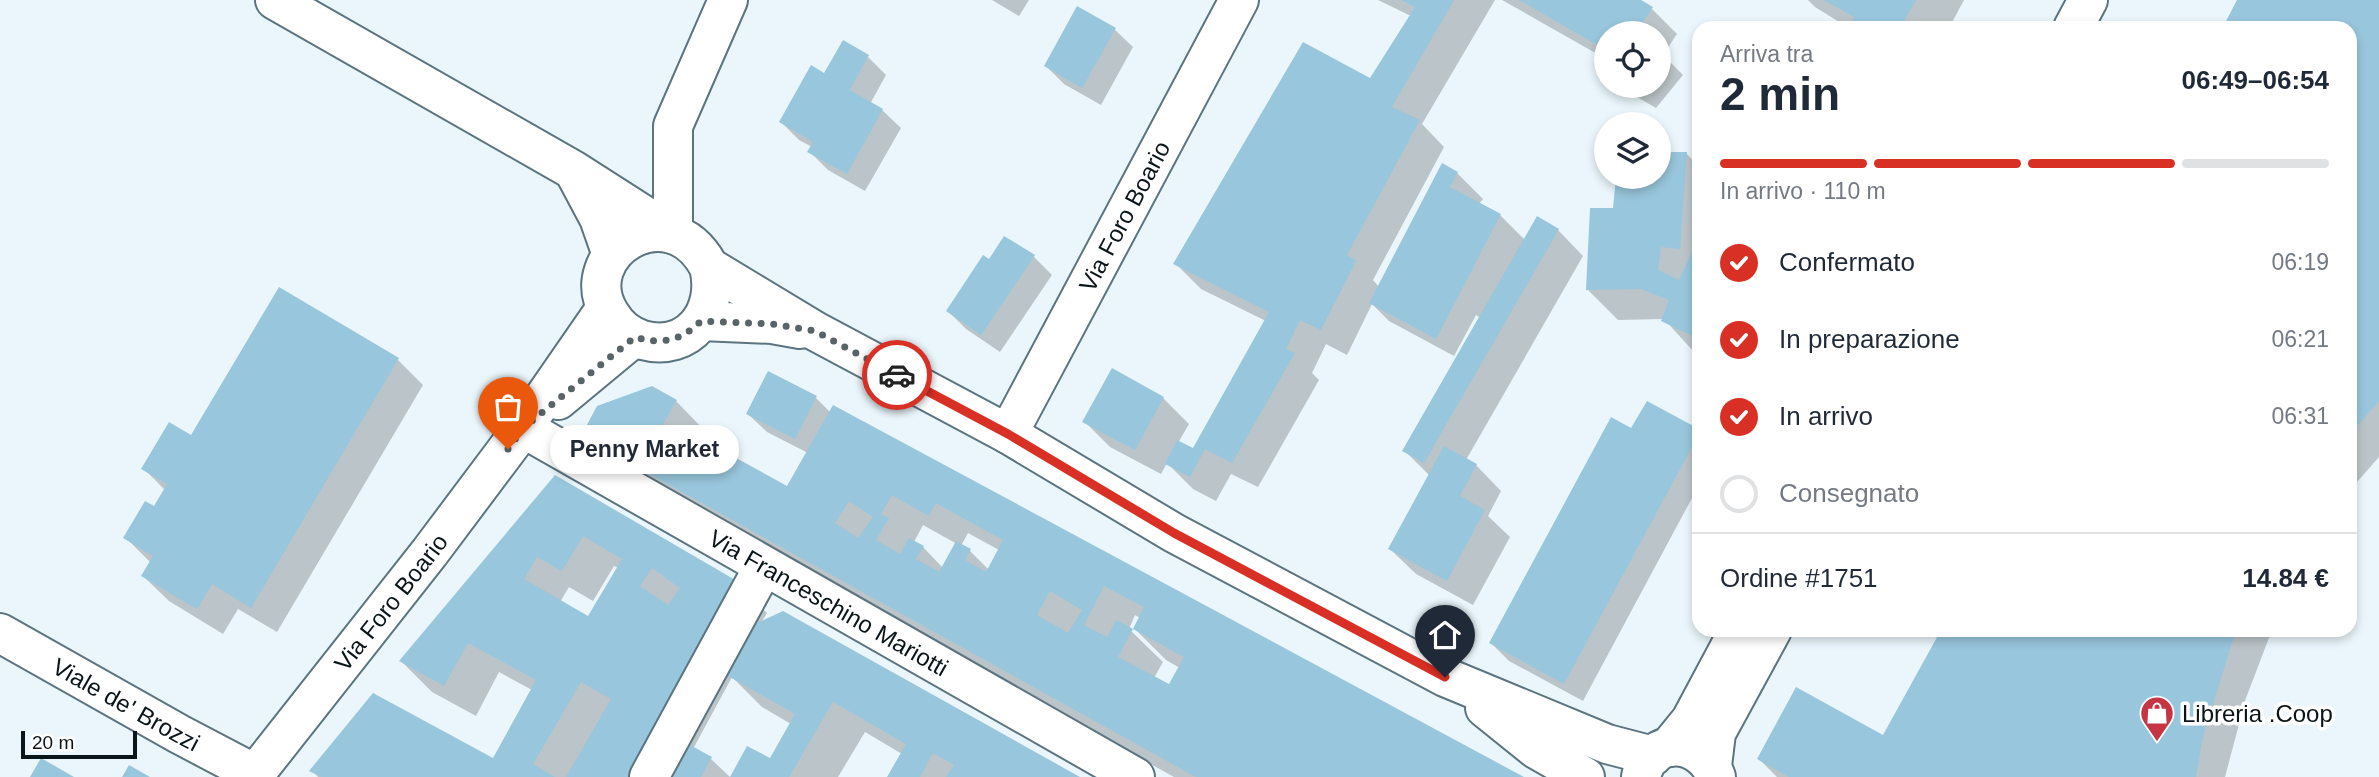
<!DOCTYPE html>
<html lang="it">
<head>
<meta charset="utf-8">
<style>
  body { margin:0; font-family:Arial,sans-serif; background:#f2f2f3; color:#1f2937; height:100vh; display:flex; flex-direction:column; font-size:26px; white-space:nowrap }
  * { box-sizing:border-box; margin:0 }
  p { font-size:23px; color:#747a83 }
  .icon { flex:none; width:38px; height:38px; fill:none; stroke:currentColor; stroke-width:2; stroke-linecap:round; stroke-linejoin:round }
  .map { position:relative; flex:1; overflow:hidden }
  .panel { position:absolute; left:1692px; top:21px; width:665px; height:616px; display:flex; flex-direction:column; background:#fff; border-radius:21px; box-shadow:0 4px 10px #0003 }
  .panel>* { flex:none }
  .buttons { position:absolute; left:1594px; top:21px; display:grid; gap:14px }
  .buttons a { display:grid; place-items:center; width:77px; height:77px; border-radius:50%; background:#fff; box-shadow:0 4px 10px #0003; font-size:35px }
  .scale { position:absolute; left:21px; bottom:18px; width:116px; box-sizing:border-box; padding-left:7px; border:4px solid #0a1519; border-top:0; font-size:19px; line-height:24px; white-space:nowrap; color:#0a1519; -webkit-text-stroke:5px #fff; paint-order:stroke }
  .pin { position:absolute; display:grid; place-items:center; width:60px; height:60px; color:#fff; margin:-72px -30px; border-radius:50% 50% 50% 0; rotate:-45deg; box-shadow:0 0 7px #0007 }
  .pin .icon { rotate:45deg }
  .courier { position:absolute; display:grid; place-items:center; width:70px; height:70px; margin:-35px; border:5px solid #d93025; border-radius:50%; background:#fff; color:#222; box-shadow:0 2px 9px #0007 }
  .bubble { position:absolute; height:49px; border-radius:24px; background:#fff; box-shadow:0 4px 10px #0003; font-size:23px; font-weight:600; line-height:49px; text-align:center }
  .head em { font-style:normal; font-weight:600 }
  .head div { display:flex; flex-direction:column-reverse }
  .head { display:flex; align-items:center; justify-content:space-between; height:119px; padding:0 28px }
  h1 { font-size:46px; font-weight:600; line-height:52px }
  .bar { display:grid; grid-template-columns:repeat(4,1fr); gap:10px 7px; align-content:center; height:84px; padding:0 28px }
  .bar i { height:9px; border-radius:5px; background:#e0e1e3 }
  .bar .active { background:#d93025 }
  .bar p { grid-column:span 4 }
  .line { display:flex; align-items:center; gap:18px; padding:0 28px; border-top:2px solid #e0e1e3 }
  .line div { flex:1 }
  ol { padding:0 28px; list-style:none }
  li { display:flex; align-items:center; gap:21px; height:77px }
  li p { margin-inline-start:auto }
  li .icon { padding:7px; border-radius:50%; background:#d93025; color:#fff; stroke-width:4 }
  li:last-child { color:#747a83 }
  li i { width:38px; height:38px; border:4px solid #e0e1e3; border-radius:50% }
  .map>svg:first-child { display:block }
  .shadow { fill:#0003; fill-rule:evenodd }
  .building { fill:#98c6dc; fill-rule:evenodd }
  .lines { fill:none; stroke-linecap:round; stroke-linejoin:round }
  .street-casing { stroke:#5b7480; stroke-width:42 }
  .secondary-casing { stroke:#5b7480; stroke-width:42 }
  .street { stroke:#fff; stroke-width:38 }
  .secondary { stroke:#fff; stroke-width:38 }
  .done { stroke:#586468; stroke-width:7; stroke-dasharray:0 12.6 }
  .route { stroke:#d93025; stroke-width:9 }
  .labels { text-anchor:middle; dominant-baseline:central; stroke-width:7; stroke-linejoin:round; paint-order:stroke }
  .street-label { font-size:24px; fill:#0a1519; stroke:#fff }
  .poi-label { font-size:24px; fill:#0a1519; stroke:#fff; text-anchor:start }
</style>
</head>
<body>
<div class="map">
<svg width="2379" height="777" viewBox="0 0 2379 777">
  <rect width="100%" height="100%" fill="#eaf6fb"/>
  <!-- shadow -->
  <path class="shadow" d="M992 0H1029L1019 16Z
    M1378 0H1495L1422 124 1444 147 1373 280 1379 287 1457 173 1483 199 1479 204 1500 215 1525 240 1558 230 1583 256 1466 460 1476 465 1501 491 1488 516 1510 537 1473 605 1416 574 1390 549 1430 476 1404 450 1481 318 1476 315 1454 356 1389 321 1372 304 1347 355 1326 344 1312 373 1319 380 1258 487 1231 474 1216 501 1193 489 1167 463 1161 474 1110 447 1085 422 1163 398 1189 424 1178 443 1193 450 1266 321 1201 289 1175 263 1371 81 1411 16Z
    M1502 0H1637L1652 9 1677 34 1663 55 1683 75 1656 108 1630 93 1622 86H1659V33H1606V59Z
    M1808 0H1964L1949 28H1849L1815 7Z
    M2239 0H2379V457L2350 490V28H2235L2228 21Z
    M1114 29 1133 47 1101 105 1064 84 1046 66Z
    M868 57 886 75 870 104 882 110 901 128 865 191 828 170 810 152 812 147 799 140 781 122 825 75Z
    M1659 154H1687L1699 167V354L1694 352 1664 319 1618 320 1587 289 1614 210 1617 177H1659Z
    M1004 238 1034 257 1052 275 1000 352 966 329 948 311 990 261Z
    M398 360 423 385 277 632 238 609 223 634 169 601 143 576 151 563 125 537 155 508 165 490 144 469 192 438Z
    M816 398 831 413 1520 777H1174L615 467 583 436 676 401 707 433 693 457 711 467 787 489 808 453 767 432 748 414ZM923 525 957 544 943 568 923 547 914 542ZM968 533 999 550 989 570 970 551 961 546ZM1135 615 1140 618 1135 629 1166 660 1180 668 1169 687 1154 678 1163 662 1129 629Z
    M1647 403 1699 431V485L1583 701 1509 661 1491 643 1632 431Z
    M555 477 736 582 767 613 761 623 1076 777H889L902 754 865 732 838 777H732L771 760 791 724 762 707 732 677 693 749 711 759 730 777H318L312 770 494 761 532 690 499 672 476 716 432 692 401 661ZM614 566 619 568 589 619 560 602 569 587 593 601Z
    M1943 630H2272L2246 698 2225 777H1777L1759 759 1884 738Z"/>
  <!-- building -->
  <path class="building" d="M1401 0H1454L1392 107 1420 120 1347 255 1356 261 1321 330 1300 320 1286 349 1295 353 1232 463 1205 449 1190 477 1165 464 1177 440 1193 448 1269 312 1173 264 1303 42 1370 78 1415 7Z
    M1519 0H1641L1653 7 1635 33H1606V50Z
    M1824 0H1916L1900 28H1847L1854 17Z
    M2237 0H2379V401L2350 434V28H2238L2226 21Z
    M1077 6 1116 28 1082 88 1044 66Z
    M843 40 869 55 850 90 883 109 847 174 807 152 813 142 779 122 811 65 824 73Z
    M1659 152H1687L1680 249 1661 247 1658 270 1679 280 1692 252 1699 255V339L1661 321 1669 300 1641 289 1586 290 1590 208H1613L1616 177H1659Z
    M1442 163 1458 172 1450 187 1501 214 1436 339 1369 303Z
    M1537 216 1559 229 1424 463 1402 451Z
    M1004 236 1035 255 981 335 946 311 983 255 989 259Z
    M279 287 399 358 251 608 212 584 197 609 141 576 153 556 123 538 145 501 154 506 167 484 141 469 169 422 191 435Z
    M1112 368 1164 397 1135 450 1082 422Z
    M768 371 817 396 795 439 746 414Z
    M652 386 677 400 657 435 711 465 720 449 787 486 833 405 1524 777H1196L581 436 597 406ZM892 495 929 516 936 503 1003 540 986 572 965 560 971 549 956 541 939 572 916 559 924 546 909 538 900 554 876 540 889 518 881 514ZM849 501 873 517 858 538 835 523ZM1104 586 1144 607 1133 629 1184 657 1169 684 1118 657 1133 629 1116 620 1107 637 1084 625ZM1050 591 1082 610 1068 633 1037 615Z
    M1647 401 1699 429V434L1564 684 1489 643 1611 417 1631 428Z
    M1444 446 1477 464 1460 496 1485 510 1447 581 1388 549Z
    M555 475 737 581 630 777H566L611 699 581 682 533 764 555 777H321L309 771 373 693 493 758 536 680 468 643 444 686 399 661ZM583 536 622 559 588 616 524 579 537 557 562 571ZM652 568 680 588 668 605 640 586Z
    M783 611 1080 777H946L954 765 933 753 920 777H887L906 744 833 702 789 777H730L747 746 770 758 795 714 728 676 755 624Z
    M1941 630H2236L2203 736 2196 777H1789L1757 759 1796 687 1883 735Z
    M690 745 712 757 701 777H673Z
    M41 758 74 777H30Z
    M129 765 150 777H122Z"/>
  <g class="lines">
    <!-- street casing -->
    <g class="street-casing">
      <g id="street">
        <path d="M275 0 573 170 673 234"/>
        <path d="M2073 28 2088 0"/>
        <path d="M575 173 599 218 612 255"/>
        <path d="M673 234V126L728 0"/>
        <path id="s1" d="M523 428 1135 777"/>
        <path id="s2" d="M1008 434 1239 0"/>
        <path d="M1669 747 1691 720 1739 630"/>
        <path d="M1712 766 1716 733 1772 630"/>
        <path d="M649 777 764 566"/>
      </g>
    </g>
    <!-- secondary casing -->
    <g class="secondary-casing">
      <g id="secondary">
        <path d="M709 267C720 311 690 353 642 340 627 335 618 327 610 314 572 254 669 191 709 267L815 331 1008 434 1174 533 1445 677 1607 744 1653 756"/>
        <path d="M701 321 772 324 800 329"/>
        <path d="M558 400 634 337"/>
        <path id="s3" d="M0 633 179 734 255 774"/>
        <path d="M1485 708 1536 749 1585 777"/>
        <path id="s4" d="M255 774 430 552 523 428 606 308"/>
        <path d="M1641 777C1649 736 1701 737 1716 777"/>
      </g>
    </g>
    <!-- street -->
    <use href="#street" class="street"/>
    <!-- secondary -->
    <use href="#secondary" class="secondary"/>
  </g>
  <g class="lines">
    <!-- done -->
    <path class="done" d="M508 449 523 428 635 337C662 345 681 341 701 321L772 324 815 331 897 375"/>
    <!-- route -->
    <path class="route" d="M897 375 1008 434 1174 533 1445 677"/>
  </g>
  <!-- icons -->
  <defs>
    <g id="shop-pin" transform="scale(1.75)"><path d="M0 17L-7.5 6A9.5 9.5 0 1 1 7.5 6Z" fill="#c53544" stroke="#fff"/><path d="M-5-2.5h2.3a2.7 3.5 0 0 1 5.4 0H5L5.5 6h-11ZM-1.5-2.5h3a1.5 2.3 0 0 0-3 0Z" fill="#fff"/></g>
  </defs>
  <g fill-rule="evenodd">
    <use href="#shop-pin" x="2157" y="713"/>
  </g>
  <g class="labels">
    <!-- street labels -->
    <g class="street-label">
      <text stroke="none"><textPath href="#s2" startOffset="247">Via Foro Boario</textPath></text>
      <text stroke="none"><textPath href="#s4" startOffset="219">Via Foro Boario</textPath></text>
      <text stroke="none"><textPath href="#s1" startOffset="352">Via Franceschino Mariotti</textPath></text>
      <text stroke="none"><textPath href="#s3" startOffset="145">Viale de' Brozzi</textPath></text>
    </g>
    <!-- poi labels -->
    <g class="poi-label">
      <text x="2182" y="713">Libreria .Coop</text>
    </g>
  </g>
</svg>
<div class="buttons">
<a><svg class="icon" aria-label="locate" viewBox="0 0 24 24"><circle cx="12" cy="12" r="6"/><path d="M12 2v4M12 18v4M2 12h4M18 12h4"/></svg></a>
<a><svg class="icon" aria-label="layers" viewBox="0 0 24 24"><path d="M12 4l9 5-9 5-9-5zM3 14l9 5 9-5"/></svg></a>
</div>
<div class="scale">20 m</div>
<div class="pin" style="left:508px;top:449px;background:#ea580c"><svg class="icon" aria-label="bag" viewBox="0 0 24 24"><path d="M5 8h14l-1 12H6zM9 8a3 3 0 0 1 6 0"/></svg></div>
<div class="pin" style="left:1445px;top:677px;background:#1f2937"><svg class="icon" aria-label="home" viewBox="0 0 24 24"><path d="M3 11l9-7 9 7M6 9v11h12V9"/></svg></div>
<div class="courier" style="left:897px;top:375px"><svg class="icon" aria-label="car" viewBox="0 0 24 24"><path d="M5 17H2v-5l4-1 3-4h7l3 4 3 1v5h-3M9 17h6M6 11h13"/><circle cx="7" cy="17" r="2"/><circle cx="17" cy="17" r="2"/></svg></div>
<div class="bubble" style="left:550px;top:425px;width:189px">Penny Market</div>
<section class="panel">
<div class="head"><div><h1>2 min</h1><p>Arriva tra</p></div><em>06:49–06:54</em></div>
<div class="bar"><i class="active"></i><i class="active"></i><i class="active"></i><i></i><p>In arrivo · 110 m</p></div>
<ol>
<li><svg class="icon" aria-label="check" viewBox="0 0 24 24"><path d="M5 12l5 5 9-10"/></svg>Confermato<p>06:19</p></li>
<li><svg class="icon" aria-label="check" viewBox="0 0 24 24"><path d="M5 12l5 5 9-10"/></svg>In preparazione<p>06:21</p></li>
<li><svg class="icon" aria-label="check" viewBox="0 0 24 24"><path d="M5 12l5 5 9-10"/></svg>In arrivo<p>06:31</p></li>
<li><i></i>Consegnato</li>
</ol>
<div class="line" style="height:91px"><div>Ordine #1751</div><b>14.84 €</b></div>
</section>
</div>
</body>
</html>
